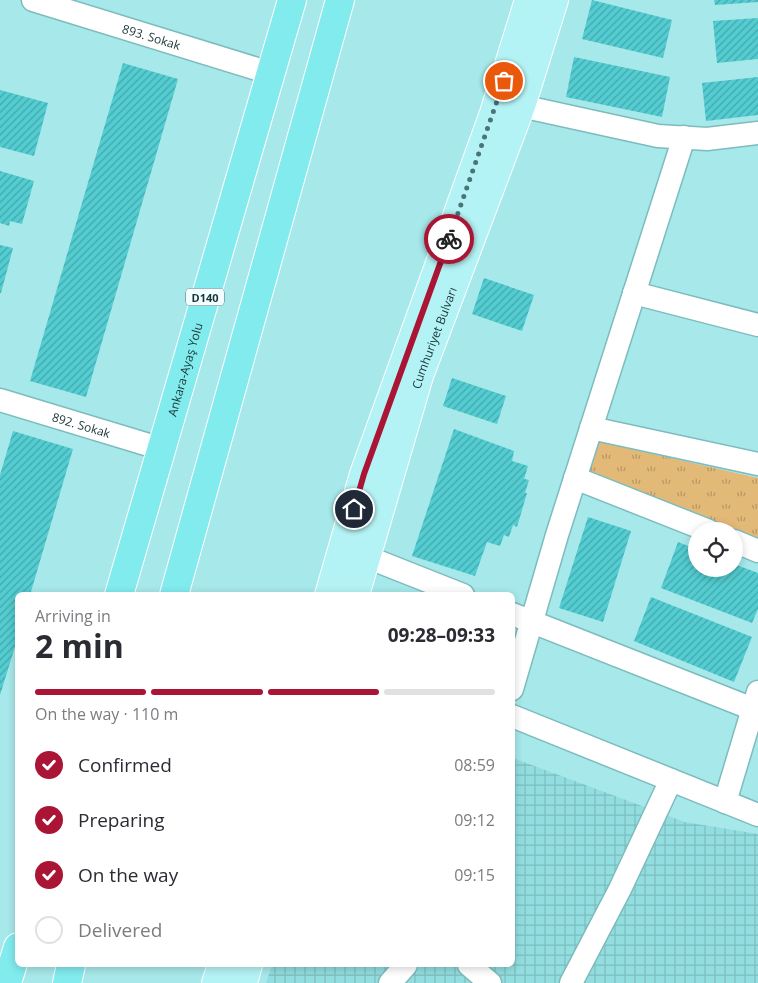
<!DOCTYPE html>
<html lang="en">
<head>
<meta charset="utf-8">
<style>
  body { margin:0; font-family:"Open Sans",sans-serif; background:#f7f7f7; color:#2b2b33; height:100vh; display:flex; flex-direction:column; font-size:19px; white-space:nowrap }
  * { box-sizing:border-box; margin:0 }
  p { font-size:16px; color:#7c7c81 }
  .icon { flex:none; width:28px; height:28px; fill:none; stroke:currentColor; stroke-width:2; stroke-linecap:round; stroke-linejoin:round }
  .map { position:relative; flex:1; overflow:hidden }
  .drawer { position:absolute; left:15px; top:592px; width:500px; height:375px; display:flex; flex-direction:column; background:#fff; border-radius:8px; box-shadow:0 2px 8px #0003 }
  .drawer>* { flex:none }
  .buttons { position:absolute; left:688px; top:522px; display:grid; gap:10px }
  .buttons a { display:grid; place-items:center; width:55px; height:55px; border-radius:50%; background:#fff; box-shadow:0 2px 8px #0003; font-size:25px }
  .pin { position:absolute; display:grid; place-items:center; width:42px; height:42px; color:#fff; margin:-21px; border:2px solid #fff; border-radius:50%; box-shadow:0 1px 5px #0007 }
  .courier { position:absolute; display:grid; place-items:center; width:50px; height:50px; margin:-25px; border:4px solid #ab1535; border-radius:50%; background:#fff; color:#222; box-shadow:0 1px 6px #0007 }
  .head em { font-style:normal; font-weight:700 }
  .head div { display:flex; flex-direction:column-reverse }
  .head { display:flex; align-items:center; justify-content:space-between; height:85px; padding:0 20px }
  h1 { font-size:32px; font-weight:700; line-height:38px }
  .bar { display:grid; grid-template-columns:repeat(4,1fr); gap:8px 5px; align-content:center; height:60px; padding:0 20px }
  .bar i { height:6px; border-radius:4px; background:#e1e1e2 }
  .bar .active { background:#ab1535 }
  .bar p { grid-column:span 4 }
  ol { padding:0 20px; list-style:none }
  li { display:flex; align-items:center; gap:15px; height:55px }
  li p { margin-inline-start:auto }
  li .icon { padding:5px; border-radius:50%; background:#ab1535; color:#fff; stroke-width:4 }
  li:last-child { color:#7c7c81 }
  li i { width:28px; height:28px; border:2px solid #e1e1e2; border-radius:50% }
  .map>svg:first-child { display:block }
  .industrial { fill:url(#industrial-grid) }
  .park { fill:url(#park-tufts) }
  .building { fill:url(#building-hatch) }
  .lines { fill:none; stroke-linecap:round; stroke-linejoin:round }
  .minor-casing { stroke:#7dbcbe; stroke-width:25 }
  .major-casing { stroke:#fff; stroke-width:30 }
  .highway-casing { stroke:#fff; stroke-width:30 }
  .minor { stroke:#fff; stroke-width:22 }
  .major { stroke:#b4f3f5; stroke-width:28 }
  .highway { stroke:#82ebee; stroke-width:28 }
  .done { stroke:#4b7474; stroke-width:5; stroke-dasharray:0 9 }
  .route { stroke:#ab1535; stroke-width:6 }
  .labels { text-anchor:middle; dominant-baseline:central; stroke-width:4.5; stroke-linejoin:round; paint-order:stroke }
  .shield { fill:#f2feff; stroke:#5b7172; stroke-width:1 }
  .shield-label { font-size:11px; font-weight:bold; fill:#1a3535 }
  .street-label { font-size:12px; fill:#1a3535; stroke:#f2feff }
</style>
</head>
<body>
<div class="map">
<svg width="758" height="983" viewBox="0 0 758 983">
  <defs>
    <pattern id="industrial-grid" width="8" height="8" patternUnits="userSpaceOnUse" patternTransform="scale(1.25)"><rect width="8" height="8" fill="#92dddf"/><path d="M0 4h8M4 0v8" fill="none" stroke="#7dbec0"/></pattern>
    <pattern id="park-tufts" width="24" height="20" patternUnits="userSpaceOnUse" patternTransform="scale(1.25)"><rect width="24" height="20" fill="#e3b978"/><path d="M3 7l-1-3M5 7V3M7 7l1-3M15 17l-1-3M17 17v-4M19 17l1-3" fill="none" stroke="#b79763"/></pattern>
    <pattern id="building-hatch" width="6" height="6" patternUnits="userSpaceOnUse" patternTransform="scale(1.25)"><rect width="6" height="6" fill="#53cdd1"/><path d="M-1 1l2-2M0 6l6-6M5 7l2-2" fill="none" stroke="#44a7aa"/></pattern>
  </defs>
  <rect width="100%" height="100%" fill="#a7e8ea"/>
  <!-- industrial -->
  <path class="industrial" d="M513 758 685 822 758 834V983H266L272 965H512Z"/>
  <!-- park -->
  <path class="park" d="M597 441 758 478V543L734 531H729L588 477Z"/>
  <!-- building -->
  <path class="building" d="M592 0 672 20 663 58 582 39Z
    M714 0H758V2L715 5Z
    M758 18V59L717 63 713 21Z
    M574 57 670 77 662 117 566 97Z
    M123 63 178 79 86 397 30 381Z
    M758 77V115L706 121 702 83Z
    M0 90 48 103 34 156 0 147Z
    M0 171 34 181 22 224 10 221 9 226 0 223Z
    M0 245 13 248 1 293H0Z
    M484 278 534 295 522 331 472 314Z
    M452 378 506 396 497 424 443 406Z
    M454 429 514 451 512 461 528 466 524 479 529 480 525 493H527L517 527 513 525 509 537 504 535 500 546 487 542 475 576 412 556Z
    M13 431 73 449 30 595H18V637L0 695V475Z
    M588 517 631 531 603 622 559 608Z
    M678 542 696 549V569H734V564L758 573V609L752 623 661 588Z
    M651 597 752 637 734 682 634 641Z"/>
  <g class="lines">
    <!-- minor casing -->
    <g class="minor-casing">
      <g id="minor">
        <path id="s1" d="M33 0 270 73"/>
        <path d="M506 100 521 106 658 136 707 139 758 133"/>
        <path d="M634 293 758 325"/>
        <path id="s2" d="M0 400 162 449"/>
        <path d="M591 428 758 464"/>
        <path d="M575 478 709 531"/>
        <path d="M734 541 758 551"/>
        <path d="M367 557 463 595"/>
        <path d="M512 614 758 711"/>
        <path d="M512 689 557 535 684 137"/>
        <path d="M512 716 758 815"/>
        <path d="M725 802 758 692"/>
        <path d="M469 965 490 983"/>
        <path d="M390 983 406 965"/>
        <path d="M571 983 620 889 671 780"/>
      </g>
    </g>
    <!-- major casing -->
    <g class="major-casing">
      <g id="major">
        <path d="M329 595 364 474 494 113 529 0"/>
        <path id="s3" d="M355 595 419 376 521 106 554 0"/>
        <path d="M216 983 222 965"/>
        <path d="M243 983 248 965"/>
      </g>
    </g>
    <!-- highway casing -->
    <g class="highway-casing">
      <g id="highway">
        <path id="s4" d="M119 595 292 0"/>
        <path d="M174 595 340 0"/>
        <path d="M7 983 18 947"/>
        <path d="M67 983 71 965"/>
      </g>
    </g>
    <!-- minor -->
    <use href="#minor" class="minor"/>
    <!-- major -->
    <use href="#major" class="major"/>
    <!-- highway -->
    <use href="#highway" class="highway"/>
  </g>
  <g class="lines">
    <!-- done -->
    <path class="done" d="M449 239 504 81"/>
    <!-- route -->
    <path class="route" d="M354 509 364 474 449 239"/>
  </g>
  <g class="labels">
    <!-- shield labels -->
    <rect class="shield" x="186" y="288.5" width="38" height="17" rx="4"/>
    <g class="shield-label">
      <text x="205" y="297">D140</text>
    </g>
    <!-- street labels -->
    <g class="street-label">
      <text stroke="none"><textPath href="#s1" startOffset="124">893. Sokak</textPath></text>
      <text stroke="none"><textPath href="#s3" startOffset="269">Cumhuriyet Bulvarı</textPath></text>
      <text stroke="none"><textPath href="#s4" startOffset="235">Ankara-Ayaş Yolu</textPath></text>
      <text stroke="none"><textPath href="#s2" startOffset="85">892. Sokak</textPath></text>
    </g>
  </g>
</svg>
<div class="buttons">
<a><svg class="icon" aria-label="locate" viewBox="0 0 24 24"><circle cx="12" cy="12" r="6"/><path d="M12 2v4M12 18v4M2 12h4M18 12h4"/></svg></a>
</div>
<div class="pin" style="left:504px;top:81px;background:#ea580c"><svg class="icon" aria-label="bag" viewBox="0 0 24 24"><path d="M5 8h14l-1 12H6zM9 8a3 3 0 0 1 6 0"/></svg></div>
<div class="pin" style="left:354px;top:509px;background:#1f2937"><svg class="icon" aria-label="home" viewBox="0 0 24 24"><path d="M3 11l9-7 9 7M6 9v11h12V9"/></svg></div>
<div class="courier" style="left:449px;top:239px"><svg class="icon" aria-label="bike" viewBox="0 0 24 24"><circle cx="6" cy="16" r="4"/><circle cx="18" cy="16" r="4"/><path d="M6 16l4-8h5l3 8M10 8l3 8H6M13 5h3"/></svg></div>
<section class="drawer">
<div class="head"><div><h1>2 min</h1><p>Arriving in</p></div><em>09:28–09:33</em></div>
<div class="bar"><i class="active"></i><i class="active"></i><i class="active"></i><i></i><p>On the way · 110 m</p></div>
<ol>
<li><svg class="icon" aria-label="check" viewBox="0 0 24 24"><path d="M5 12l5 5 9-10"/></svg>Confirmed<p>08:59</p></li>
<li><svg class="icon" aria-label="check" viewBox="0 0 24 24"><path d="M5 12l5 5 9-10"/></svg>Preparing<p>09:12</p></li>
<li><svg class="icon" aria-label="check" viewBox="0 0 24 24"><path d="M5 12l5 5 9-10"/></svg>On the way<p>09:15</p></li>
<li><i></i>Delivered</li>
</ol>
</section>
</div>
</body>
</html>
